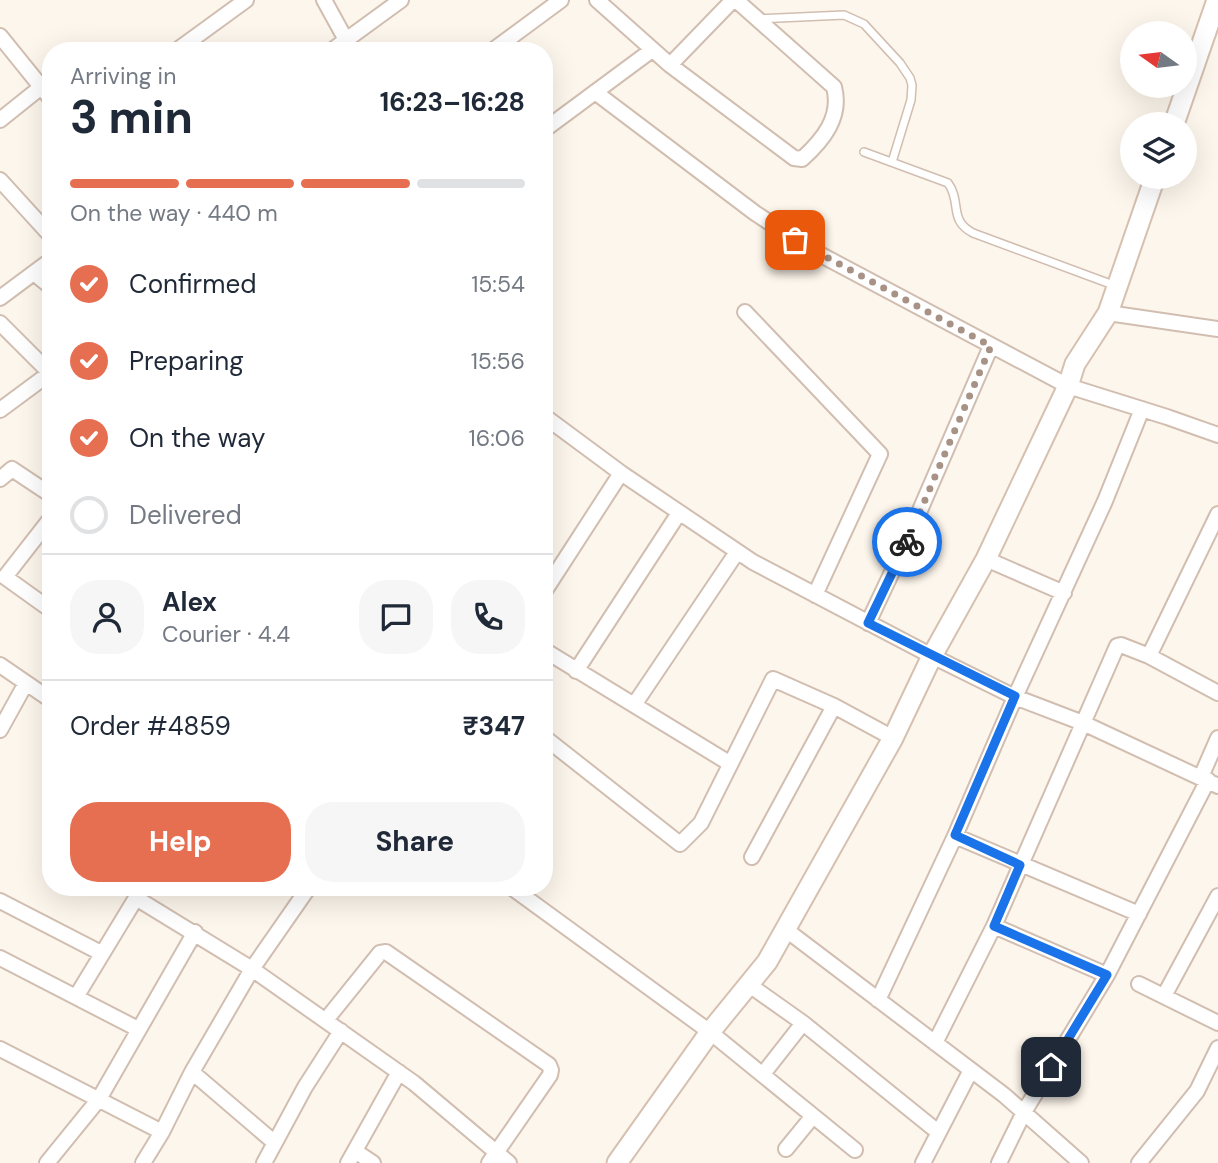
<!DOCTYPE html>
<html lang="en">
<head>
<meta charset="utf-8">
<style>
  body { margin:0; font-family:"DM Sans",sans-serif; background:#f6f6f7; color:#1f2937; height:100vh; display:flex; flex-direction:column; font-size:26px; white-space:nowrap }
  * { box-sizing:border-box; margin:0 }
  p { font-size:23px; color:#747a83 }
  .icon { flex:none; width:38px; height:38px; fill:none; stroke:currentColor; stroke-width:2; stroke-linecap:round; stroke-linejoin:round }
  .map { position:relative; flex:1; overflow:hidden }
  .details { position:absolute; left:42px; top:42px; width:511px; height:854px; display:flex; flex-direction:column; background:#fff; border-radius:28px; box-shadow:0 7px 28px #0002 }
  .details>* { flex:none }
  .needle { width:46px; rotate:284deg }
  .buttons { position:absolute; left:1120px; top:21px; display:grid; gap:14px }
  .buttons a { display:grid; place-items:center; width:77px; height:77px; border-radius:50%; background:#fff; box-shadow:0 7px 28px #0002; font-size:35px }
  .pin { position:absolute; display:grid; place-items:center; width:60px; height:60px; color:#fff; margin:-30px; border-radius:14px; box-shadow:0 4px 10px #0006 }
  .courier { position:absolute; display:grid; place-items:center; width:70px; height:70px; margin:-35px; border:5px solid #1a73e8; border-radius:50%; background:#fff; color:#222; box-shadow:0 2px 9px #0007 }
  .head em { font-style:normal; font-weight:700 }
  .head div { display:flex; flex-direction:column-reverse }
  .head { display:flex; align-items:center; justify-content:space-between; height:119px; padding:0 28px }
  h1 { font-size:46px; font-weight:700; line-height:52px }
  .bar { display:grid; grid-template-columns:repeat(4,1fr); gap:10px 7px; align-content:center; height:84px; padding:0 28px }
  .bar i { height:9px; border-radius:5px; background:#e0e1e3 }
  .bar .selected { background:#e76f51 }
  .bar p { grid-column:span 4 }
  .line { display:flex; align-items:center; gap:18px; padding:0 28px; border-top:2px solid #e0e1e3 }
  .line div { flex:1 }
  .round { display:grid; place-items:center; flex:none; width:74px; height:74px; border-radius:28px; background:#f6f6f7 }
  ol { padding:0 28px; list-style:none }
  li { display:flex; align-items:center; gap:21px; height:77px }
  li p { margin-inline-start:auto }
  li .icon { padding:7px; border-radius:50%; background:#e76f51; color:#fff; stroke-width:4 }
  li:last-child { color:#747a83 }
  li i { width:38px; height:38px; border:4px solid #e0e1e3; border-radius:50% }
  .action { display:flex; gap:14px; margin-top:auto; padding:14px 28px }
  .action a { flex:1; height:80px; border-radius:28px; background:#e76f51; color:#fff; font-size:28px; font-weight:700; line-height:80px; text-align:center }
  .action a+a { background:#f6f6f7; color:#1f2937 }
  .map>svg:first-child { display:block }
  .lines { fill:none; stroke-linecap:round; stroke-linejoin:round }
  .lane-casing { stroke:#d1beb0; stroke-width:10 }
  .street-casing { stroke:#d1beb0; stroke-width:18 }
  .secondary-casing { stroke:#d6c0b0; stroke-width:23 }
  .lane { stroke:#fff; stroke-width:7 }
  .street { stroke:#fff; stroke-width:14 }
  .secondary { stroke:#fff; stroke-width:19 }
  .done { stroke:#a89285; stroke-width:7; stroke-dasharray:0 12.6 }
  .route { stroke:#1a73e8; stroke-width:9 }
</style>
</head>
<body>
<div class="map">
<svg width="1218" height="1163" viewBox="0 0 1218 1163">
  <rect width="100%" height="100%" fill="#fdf6ec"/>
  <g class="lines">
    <!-- lane casing -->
    <g class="lane-casing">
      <path id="lane" d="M759 19 844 15 864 24 900 63 910 78 912 85 911 100 892 162
        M864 152 948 183C962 202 948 220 973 233L1116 286"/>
    </g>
    <!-- street casing -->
    <g class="street-casing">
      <path id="street" d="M324 0 346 40
        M597 0 670 65 794 158 802 159C823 140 842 117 834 87L736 0
        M0 36 51 99
        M176 51 246 0
        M331 51 401 0
        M492 51 561 0
        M670 65 733 0
        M595 92 755 213 808 248 1068 386 1167 417 1218 435
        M0 120 40 88
        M544 130 652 50
        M0 180 51 236
        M34 273 51 287
        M0 298 51 260
        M745 312 880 454 815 595
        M1108 313 1218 329
        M0 323 51 374
        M0 410 50 373
        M544 416 621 473
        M0 479 12 469 51 495
        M51 518 5 577 51 610
        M986 559 1064 593
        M544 592 621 473 753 562 932 656 1015 697 1083 723 1218 786
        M868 623 908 538 991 346
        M544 650 729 763
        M1149 656 1218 514
        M0 665 51 700
        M576 671 679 513
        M634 705 737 552
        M0 730 26 683
        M544 737 680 844 701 823 773 679 834 706 893 738
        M1201 777 1218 738
        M955 836 1139 914
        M752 857 834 706
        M309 887 252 969 414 1083 509 1163
        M511 887 710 1032 855 1150
        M0 901 101 953
        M994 926 1107 975
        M785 929 1004 1095 1081 1163
        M0 958 138 1029
        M748 984 803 1023 938 1132
        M1139 984 1218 1023
        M1164 996 1218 896
        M76 997 136 898 252 969 192 1072 162 1132 143 1163
        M878 1000 955 836 1015 697 1105 501 1142 409
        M326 1020 380 953 386 952 549 1065 551 1070 550 1075 489 1163
        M935 1043 994 926 1117 646 1121 645 1149 656 1218 693
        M0 1049 162 1132
        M192 1072 275 1143
        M763 1074 803 1023
        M786 1149 813 1116
        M355 1151 373 1163
        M47 1163 99 1099 195 932
        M264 1163 305 1087 341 1031
        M348 1163 399 1072
        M923 1163 971 1070
        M999 1163 1024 1112 1107 975 1208 780
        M1139 1163 1197 1091 1218 1048"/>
    </g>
    <!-- secondary casing -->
    <g class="secondary-casing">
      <path id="secondary" d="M1174 124 1217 0
        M617 1163 710 1032 767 962 893 738 932 656 986 559 1068 386 1075 364 1108 313 1155 177"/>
    </g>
    <!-- lane -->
    <use href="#lane" class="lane"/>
    <!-- street -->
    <use href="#street" class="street"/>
    <!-- secondary -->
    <use href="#secondary" class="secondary"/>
  </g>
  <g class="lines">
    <!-- done -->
    <path class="done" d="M795 240 991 346 907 542"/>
    <!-- route -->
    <path class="route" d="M907 542 868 623 1015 696 955 835 1020 865 994 926 1107 975 1051 1067"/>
  </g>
</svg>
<div class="buttons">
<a><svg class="needle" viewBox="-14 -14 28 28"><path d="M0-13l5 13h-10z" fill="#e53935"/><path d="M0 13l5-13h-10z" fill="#747a83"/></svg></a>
<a><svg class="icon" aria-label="layers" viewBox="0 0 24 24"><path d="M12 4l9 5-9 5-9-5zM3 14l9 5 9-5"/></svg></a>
</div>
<div class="pin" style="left:795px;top:240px;background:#ea580c"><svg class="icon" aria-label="bag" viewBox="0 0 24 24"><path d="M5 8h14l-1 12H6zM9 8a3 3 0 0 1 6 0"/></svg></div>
<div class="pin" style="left:1051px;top:1067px;background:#1f2937"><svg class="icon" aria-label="home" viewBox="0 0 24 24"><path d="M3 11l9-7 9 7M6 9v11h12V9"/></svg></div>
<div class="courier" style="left:907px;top:542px"><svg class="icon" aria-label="bike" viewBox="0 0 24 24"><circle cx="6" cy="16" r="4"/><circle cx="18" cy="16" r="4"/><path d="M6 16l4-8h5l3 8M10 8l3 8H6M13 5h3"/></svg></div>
<section class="details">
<div class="head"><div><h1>3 min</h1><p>Arriving in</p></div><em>16:23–16:28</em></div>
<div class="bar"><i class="selected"></i><i class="selected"></i><i class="selected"></i><i></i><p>On the way · 440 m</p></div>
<ol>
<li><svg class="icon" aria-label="check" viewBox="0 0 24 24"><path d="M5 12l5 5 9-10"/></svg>Confirmed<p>15:54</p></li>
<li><svg class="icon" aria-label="check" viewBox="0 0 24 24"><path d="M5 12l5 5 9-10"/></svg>Preparing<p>15:56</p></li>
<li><svg class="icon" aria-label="check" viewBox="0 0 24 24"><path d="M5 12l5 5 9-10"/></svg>On the way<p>16:06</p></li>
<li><i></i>Delivered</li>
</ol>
<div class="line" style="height:126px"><a class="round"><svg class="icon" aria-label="person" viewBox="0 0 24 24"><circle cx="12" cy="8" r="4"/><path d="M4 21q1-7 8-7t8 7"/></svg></a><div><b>Alex</b><p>Courier · 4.4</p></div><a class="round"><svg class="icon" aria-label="chat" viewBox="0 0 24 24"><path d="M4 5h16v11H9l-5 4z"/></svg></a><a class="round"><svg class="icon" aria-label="phone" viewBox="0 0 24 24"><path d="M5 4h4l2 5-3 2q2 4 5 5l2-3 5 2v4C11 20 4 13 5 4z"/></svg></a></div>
<div class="line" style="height:91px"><div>Order #4859</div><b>₹347</b></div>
<div class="action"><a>Help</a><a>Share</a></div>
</section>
</div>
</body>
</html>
